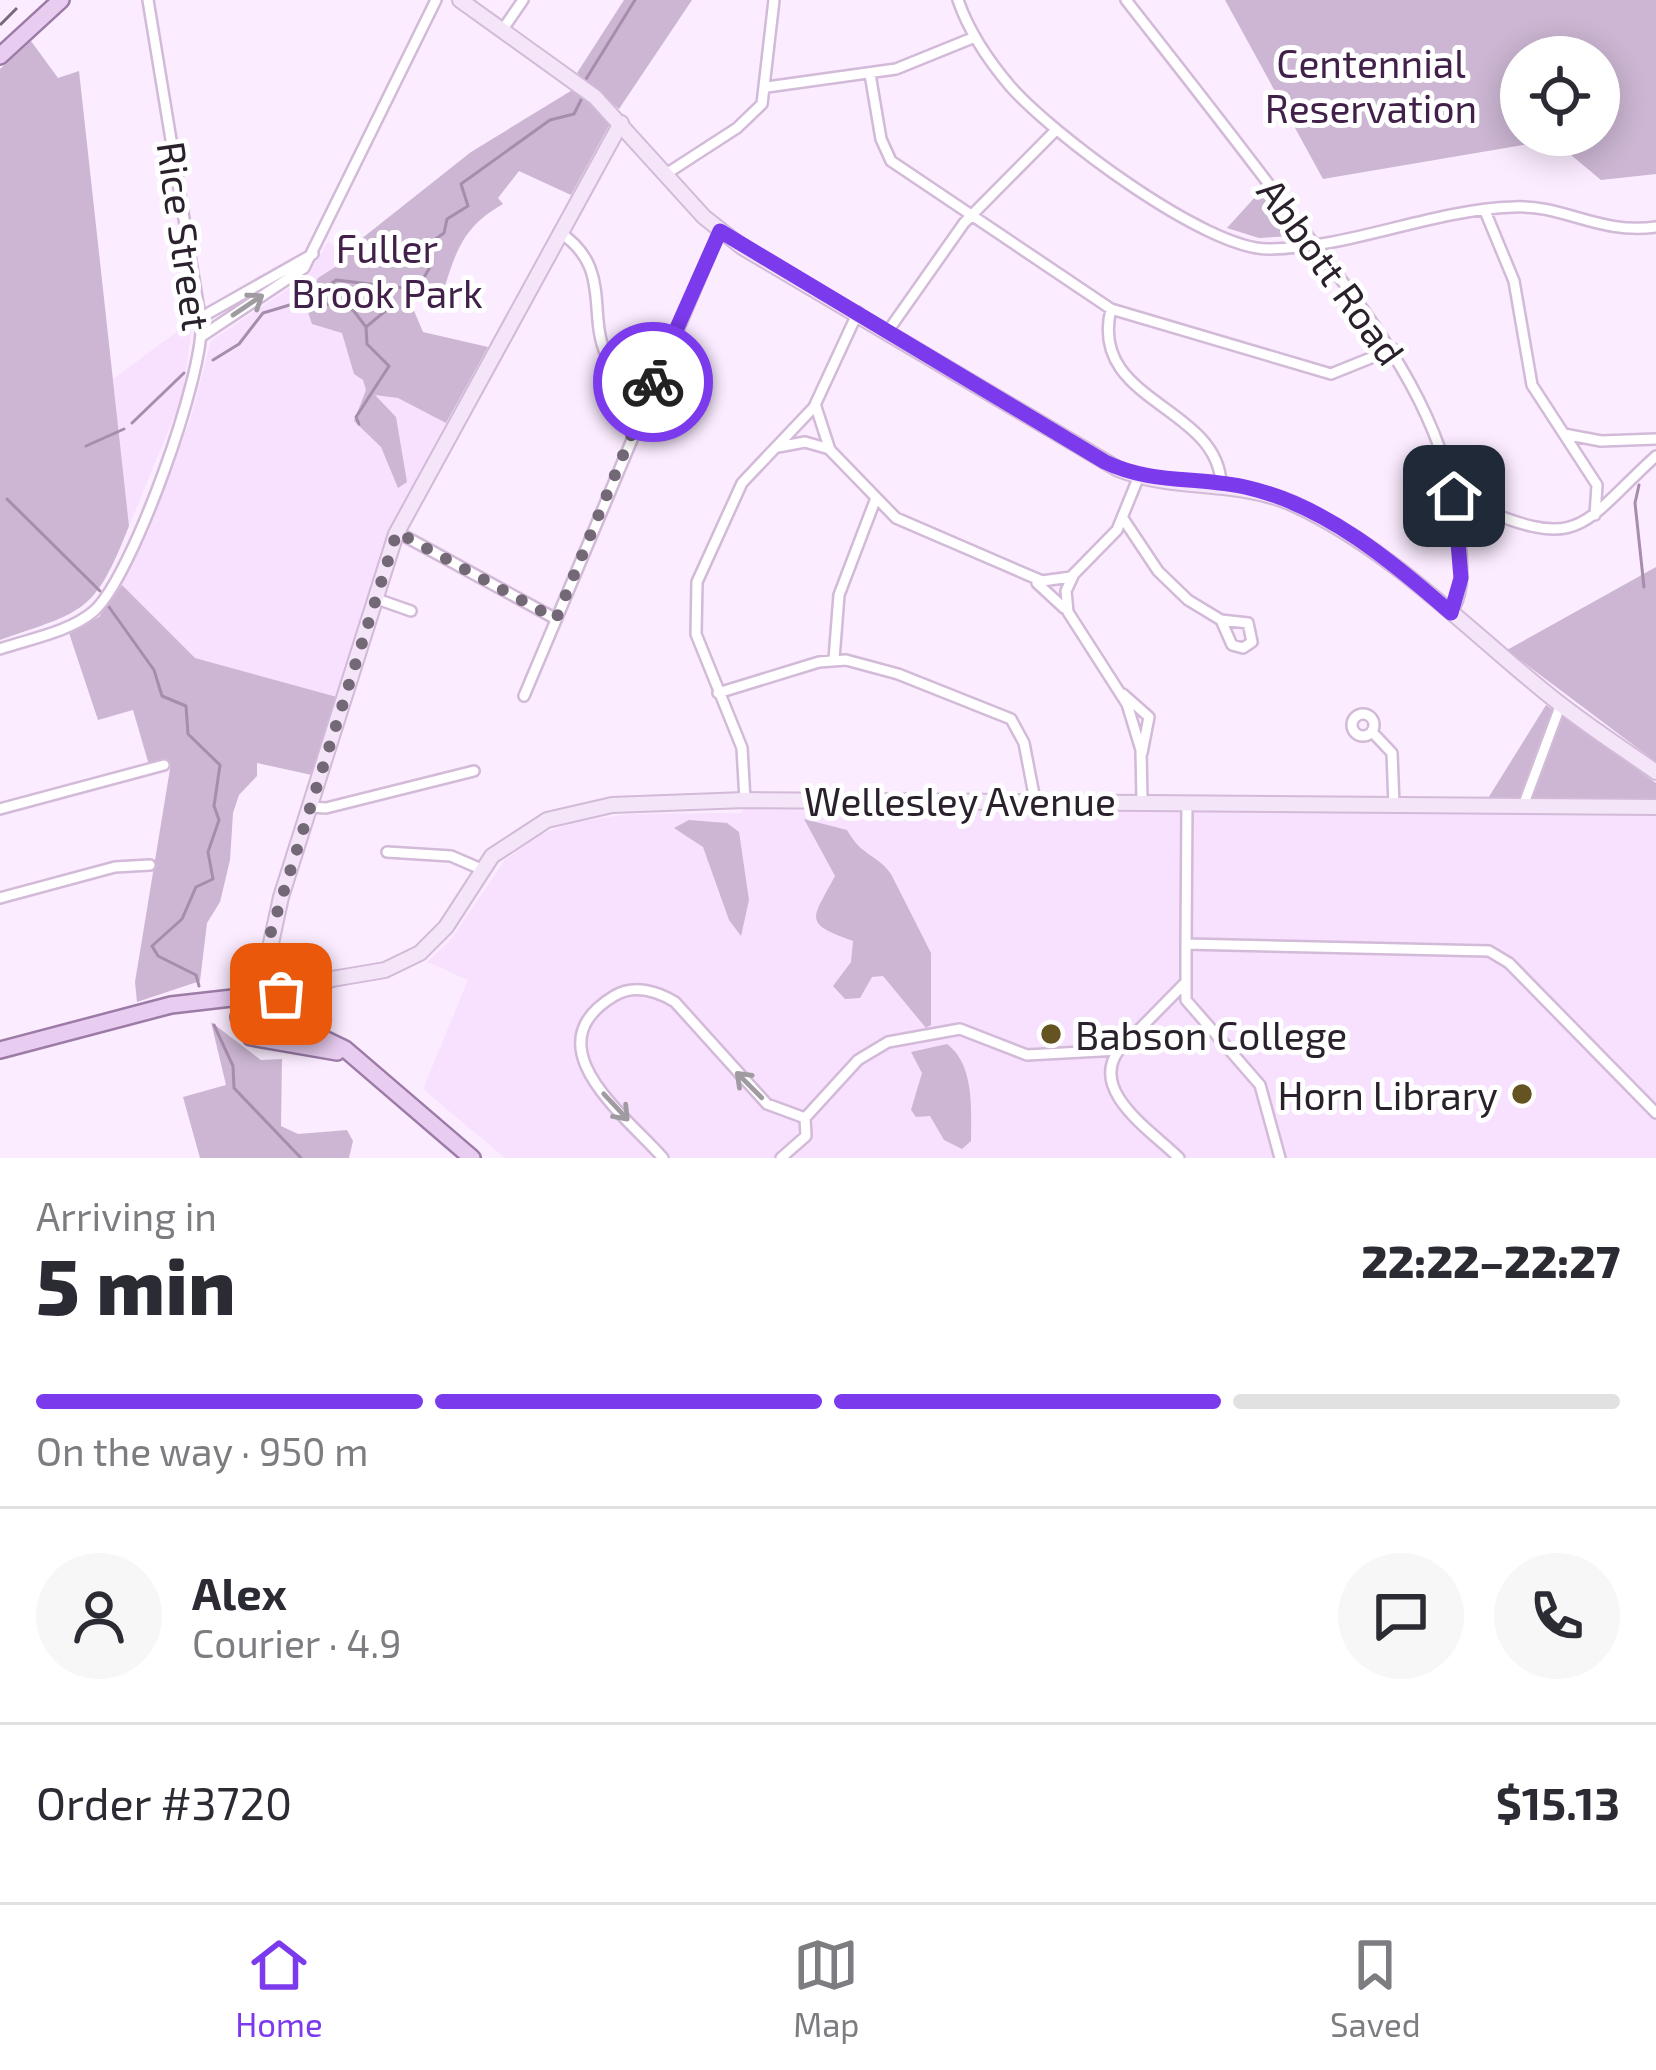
<!DOCTYPE html>
<html lang="en">
<head>
<meta charset="utf-8">
<style>
  body { margin:0; font-family:"Exo 2",sans-serif; background:#f7f7f7; color:#2b2b33; height:100vh; display:flex; flex-direction:column; font-size:45px; white-space:nowrap }
  * { box-sizing:border-box; margin:0 }
  p { font-size:39px; color:#7c7c81 }
  .icon { flex:none; width:66px; height:66px; fill:none; stroke:currentColor; stroke-width:2; stroke-linecap:round; stroke-linejoin:round }
  .map { position:relative; height:1158px; overflow:hidden }
  .panel { display:flex; flex-direction:column; background:#fff; flex:1 }
  .panel>* { flex:none }
  .buttons { position:absolute; left:1500px; top:36px; display:grid; gap:24px }
  .buttons a { display:grid; place-items:center; width:120px; height:120px; border-radius:50%; background:#fff; box-shadow:0 6px 30px #0003; font-size:60px }
  .pin { position:absolute; display:grid; place-items:center; width:102px; height:102px; color:#fff; margin:-51px; border-radius:24px; box-shadow:0 6px 18px #0006 }
  .courier { position:absolute; display:grid; place-items:center; width:120px; height:120px; margin:-60px; border:9px solid #7c3aed; border-radius:50%; background:#fff; color:#222; box-shadow:0 3px 15px #0007 }
  .head em { font-style:normal; font-weight:800 }
  .head div { display:flex; flex-direction:column-reverse }
  .head { display:flex; align-items:center; justify-content:space-between; height:204px; padding:0 36px }
  h1 { font-size:78px; font-weight:800; line-height:90px }
  .bar { display:grid; grid-template-columns:repeat(4,1fr); gap:18px 12px; align-content:center; height:144px; padding:0 36px }
  .bar i { height:15px; border-radius:9px; background:#e1e1e2 }
  .bar .current { background:#7c3aed }
  .bar p { grid-column:span 4 }
  .line { display:flex; align-items:center; gap:30px; padding:0 36px; border-top:3px solid #e1e1e2 }
  .line div { flex:1 }
  .round { display:grid; place-items:center; flex:none; width:126px; height:126px; border-radius:63px; background:#f7f7f7 }
  .dock { display:flex; justify-content:space-around; align-items:center; height:168px; border-top:3px solid #e1e1e2; background:#fff; font-size:33px; color:#7c7c81 }
  .dock a { display:grid; justify-items:center; gap:6px }
  .dock .current { color:#7c3aed }
  .map>svg:first-child { display:block }
  .built { fill:#f8e0ff }
  .green { fill:#ccb6d3; fill-rule:evenodd }
  .lines { fill:none; stroke-linecap:round; stroke-linejoin:round }
  .stream { stroke:#a68dac; stroke-width:3 }
  .street-casing { stroke:#d2bad8; stroke-width:14 }
  .secondary-casing { stroke:#d2bad8; stroke-width:18 }
  .primary-casing { stroke:#9c7ba6; stroke-width:20 }
  .street { stroke:#fff; stroke-width:9 }
  .secondary { stroke:#f4e6f8; stroke-width:14 }
  .primary { stroke:#e9cdf1; stroke-width:15 }
  .rail { stroke:#756a78; stroke-width:3; stroke-dasharray:24 12; stroke-linecap:butt }
  .oneway { stroke:#9f9ba0 }
  .done { stroke:#736876; stroke-width:12; stroke-dasharray:0 21.6 }
  .route { stroke:#7c3aed; stroke-width:15 }
  .poi-dot { fill:#655321; stroke:#fff; stroke-width:4.5 }
  .labels { text-anchor:middle; dominant-baseline:central; stroke-width:10; stroke-linejoin:round; paint-order:stroke }
  .park-label { font-size:39px; fill:#41204a; stroke:#fff }
  .street-label { font-size:39px; fill:#2a212d; stroke:#fff }
  .poi-label { font-size:39px; fill:#2a212d; stroke:#fff; text-anchor:start }
</style>
</head>
<body>
<div class="map">
<svg width="1656" height="1158" viewBox="0 0 1656 1158">
  <rect width="100%" height="100%" fill="#fbecff"/>
  <!-- built -->
  <path class="built" d="M328 242 345 251 354 374 446 423 389 532 337 697 195 658 122 585 190 421 211 341 307 276Z
    M193 320 182 397 129 526 113 379Z
    M743 806 1656 815V1158H505L423 1089 468 980 427 962 450 941 505 860 539 835 574 822 630 814 742 813Z"/>
  <!-- green -->
  <path class="green" d="M624 0H692L619 109 577 73Z
    M1225 0H1656V174L1601 180 1553 140 1323 179ZM1521 57H1599V135H1521Z
    M31 41 58 78 79 71 129 526C94 614 86 610 0 640V69Z
    M574 89 611 122 571 195 519 171 498 198 503 204C466 225 457 247 445 286L421 294 412 306 423 332 488 347 446 423 398 398 375 395 396 417 407 482 398 488 381 447 354 421 366 390 363 380 354 374 342 333 312 324 305 303 318 278 346 260V251L471 152Z
    M1265 186 1296 226 1293 236 1259 238 1227 228Z
    M1656 567V762L1507 650Z
    M122 585 195 658 337 697 312 775 257 763V776L239 795 233 813 230 860 220 902 207 923 200 981 137 1002 135 982 171 763 149 765 133 710 98 720 69 633 99 617Z
    M1546 705 1656 783V801L1487 800Z
    M804 819 847 830C861 856 878 855 891 874L931 953V1025L926 1028 883 976 872 977 860 998 845 999 833 986 851 962 853 941C803 923 811 921 835 876Z
    M689 820 727 823 739 832 749 900 741 936 729 920 703 847 674 828Z
    M211 1022 261 1060 282 1059 281 1126 298 1134 347 1130 353 1141 349 1158H200L183 1097 226 1085Z
    M947 1044C975 1065 971 1110 971 1141L962 1149 944 1140 930 1116 916 1117 911 1110 922 1073 911 1052Z"/>
  <g class="lines">
    <!-- stream -->
    <path class="stream" d="M586 79 635 0
      M316 302 353 310 366 327
      M307 303 336 280 404 288 423 279 433 262 427 245 444 233 447 219 468 206 461 184 550 120 574 114 581 100
      M213 360 239 344 263 313 293 304
      M132 423 184 373
      M359 424 356 417 389 366 367 344 366 327 389 308 391 289
      M86 446 124 429
      M1639 485 1635 503 1644 587
      M7 499 100 591
      M109 607 154 670 162 696 186 706 188 734 220 765 214 806 219 820 208 852 213 879 196 887 182 919 152 946 158 956 196 975 199 986
      M214 1025 233 1066 234 1088 301 1158"/>
    <!-- street casing -->
    <g class="street-casing">
      <path id="street" d="M958 0C969 32 988 60 1010 86 1052 134 1206 250 1269 249 1351 248 1431 210 1513 207 1563 204 1599 235 1656 227
        M1126 0C1183 73 1240 145 1295 219 1372 320 1454 418 1461 551 1462 572 1464 595 1451 613
        M503 29 523 0
        M870 74 881 139 891 161 1111 309 1331 374 1393 349
        M767 87 896 69 975 37
        M666 174 737 128 762 104 774 0
        M1485 211 1514 281 1532 385 1597 485 1595 515
        M559 232C631 278 560 348 647 395
        M1111 309C1088 402 1217 405 1221 483
        M200 318 313 254
        M888 331 964 223 1056 130
        M202 336 304 268 436 0
        M816 407 830 450 896 518 1042 581 1071 577 1117 530 1139 476
        M1564 434 1601 441 1656 439
        M778 447 805 442 826 448
        M1451 473 1484 508
        M1457 515 1480 508C1583 552 1582 523 1656 456
        M1124 520 1158 571 1188 600 1221 620 1248 623 1252 642 1243 648 1232 645 1221 620
        M397 532 556 619
        M1073 576 1066 591 1068 612 1127 704 1141 750 1142 801
        M1037 583 1064 608
        M374 598 411 611
        M0 649C29 639 70 632 94 611 132 578 205 373 201 322L148 0
        M834 659 839 595 876 498
        M718 693 819 662 846 660 898 674 1011 719 1024 743 1035 800
        M1123 694 1149 717 1142 753
        M524 696 720 231
        M1352 725a11 11 0 1 1 22 0a11 11 0 1 1-22 0Z
        M1375 735 1392 753 1394 805
        M745 800 742 748 696 634 697 582 742 483 814 407 858 312
        M1523 806 1561 704
        M309 807 326 808 474 771
        M0 809 164 765
        M387 852 451 856 481 869
        M0 898 115 867 150 865
        M1186 944 1187 802
        M1119 1050C1088 1091 1152 1131 1179 1158
        M805 1118 858 1060 888 1042 960 1029 1027 1055 1119 1050 1184 984
        M663 1158C625 1115 531 1046 614 996 634 984 657 991 675 1002L767 1104 805 1118 806 1136 781 1158
        M1280 1158 1260 1085 1186 1000V944L1489 951 1509 963 1656 1113"/>
    </g>
    <!-- secondary casing -->
    <g class="secondary-casing">
      <path id="secondary" d="M460 0 595 97 704 217 742 247 1118 469C1176 492 1238 478 1296 505 1390 549 1465 627 1545 692 1580 721 1619 746 1656 772
        M253 994 263 980 281 897 396 534 621 123
        M286 996 332 979 385 970 420 953 446 927 492 856 547 820 612 805 745 800 1656 807"/>
    </g>
    <!-- primary casing -->
    <g class="primary-casing">
      <path id="primary" d="M0 56 61 0
        M246 997 239 1017 251 1037 337 1052
        M0 1050 171 1005 276 993 295 1005 318 1036 345 1049 472 1158"/>
    </g>
    <!-- street -->
    <use href="#street" class="street"/>
    <!-- secondary -->
    <use href="#secondary" class="secondary"/>
    <!-- primary -->
    <use href="#primary" class="primary"/>
    <!-- rail -->
    <path class="rail" d="M0 25 25 0"/>
  </g>
  <!-- one-way arrows -->
  <defs><path id="oneway-shaft" d="M-6 0H5M1.5-3L5.5 0L1.5 3" fill="none" stroke-width="1.6" stroke-linecap="round" stroke-linejoin="round" transform="scale(3)"/></defs>
  <g class="oneway">
    <use href="#oneway-shaft" transform="translate(248 305) rotate(-34)"/>
    <use href="#oneway-shaft" transform="translate(749 1085) rotate(-135)"/>
    <use href="#oneway-shaft" transform="translate(616 1107) rotate(47)"/>
  </g>
  <g class="lines">
    <!-- done -->
    <path class="done" d="M281 994 268 964 271 932 397 532 556 619 653 382"/>
    <!-- route -->
    <path class="route" d="M653 382 720 231 1105 462C1153 485 1200 476 1249 488 1326 506 1394 563 1451 613L1461 578 1454 496"/>
  </g>
  <!-- markers -->
  <g class="poi-dot">
    <circle cx="1051" cy="1034" r="12"/>
    <circle cx="1522" cy="1094" r="12"/>
  </g>
  <g class="labels">
    <!-- park labels -->
    <g class="park-label">
      <text x="1371" y="62">Centennial<tspan x="1371" dy="45">Reservation</tspan></text>
      <text x="387" y="247">Fuller<tspan x="387" dy="45">Brook Park</tspan></text>
    </g>
    <!-- street labels -->
    <g class="street-label">
      <text transform="translate(185 236) rotate(82)">Rice Street</text>
      <text transform="translate(1332 271) rotate(54)">Abbott Road</text>
      <text x="960" y="800">Wellesley Avenue</text>
    </g>
    <!-- poi labels -->
    <g class="poi-label">
      <text x="1075" y="1034">Babson College</text>
      <text x="1498" y="1094" text-anchor="end">Horn Library</text>
    </g>
  </g>
</svg>
<div class="buttons">
<a><svg class="icon" aria-label="locate" viewBox="0 0 24 24"><circle cx="12" cy="12" r="6"/><path d="M12 2v4M12 18v4M2 12h4M18 12h4"/></svg></a>
</div>
<div class="pin" style="left:281px;top:994px;background:#ea580c"><svg class="icon" aria-label="bag" viewBox="0 0 24 24"><path d="M5 8h14l-1 12H6zM9 8a3 3 0 0 1 6 0"/></svg></div>
<div class="pin" style="left:1454px;top:496px;background:#1f2937"><svg class="icon" aria-label="home" viewBox="0 0 24 24"><path d="M3 11l9-7 9 7M6 9v11h12V9"/></svg></div>
<div class="courier" style="left:653px;top:382px"><svg class="icon" aria-label="bike" viewBox="0 0 24 24"><circle cx="6" cy="16" r="4"/><circle cx="18" cy="16" r="4"/><path d="M6 16l4-8h5l3 8M10 8l3 8H6M13 5h3"/></svg></div>
</div>
<section class="panel">
<div class="head"><div><h1>5 min</h1><p>Arriving in</p></div><em>22:22–22:27</em></div>
<div class="bar"><i class="current"></i><i class="current"></i><i class="current"></i><i></i><p>On the way · 950 m</p></div>
<div class="line" style="height:216px"><a class="round"><svg class="icon" aria-label="person" viewBox="0 0 24 24"><circle cx="12" cy="8" r="4"/><path d="M4 21q1-7 8-7t8 7"/></svg></a><div><b>Alex</b><p>Courier · 4.9</p></div><a class="round"><svg class="icon" aria-label="chat" viewBox="0 0 24 24"><path d="M4 5h16v11H9l-5 4z"/></svg></a><a class="round"><svg class="icon" aria-label="phone" viewBox="0 0 24 24"><path d="M5 4h4l2 5-3 2q2 4 5 5l2-3 5 2v4C11 20 4 13 5 4z"/></svg></a></div>
<div class="line" style="height:156px"><div>Order #3720</div><b>$15.13</b></div>
</section>
<nav class="dock">
<a class="current"><svg class="icon" aria-label="home" viewBox="0 0 24 24"><path d="M3 11l9-7 9 7M6 9v11h12V9"/></svg>Home</a>
<a><svg class="icon" aria-label="map" viewBox="0 0 24 24"><path d="M3 6l6-2 6 2 6-2v14l-6 2-6-2-6 2zM9 4v14M15 6v14"/></svg>Map</a>
<a><svg class="icon" aria-label="saved" viewBox="0 0 24 24"><path d="M7 4h10v16l-5-4-5 4z"/></svg>Saved</a>
</nav>
</body>
</html>
